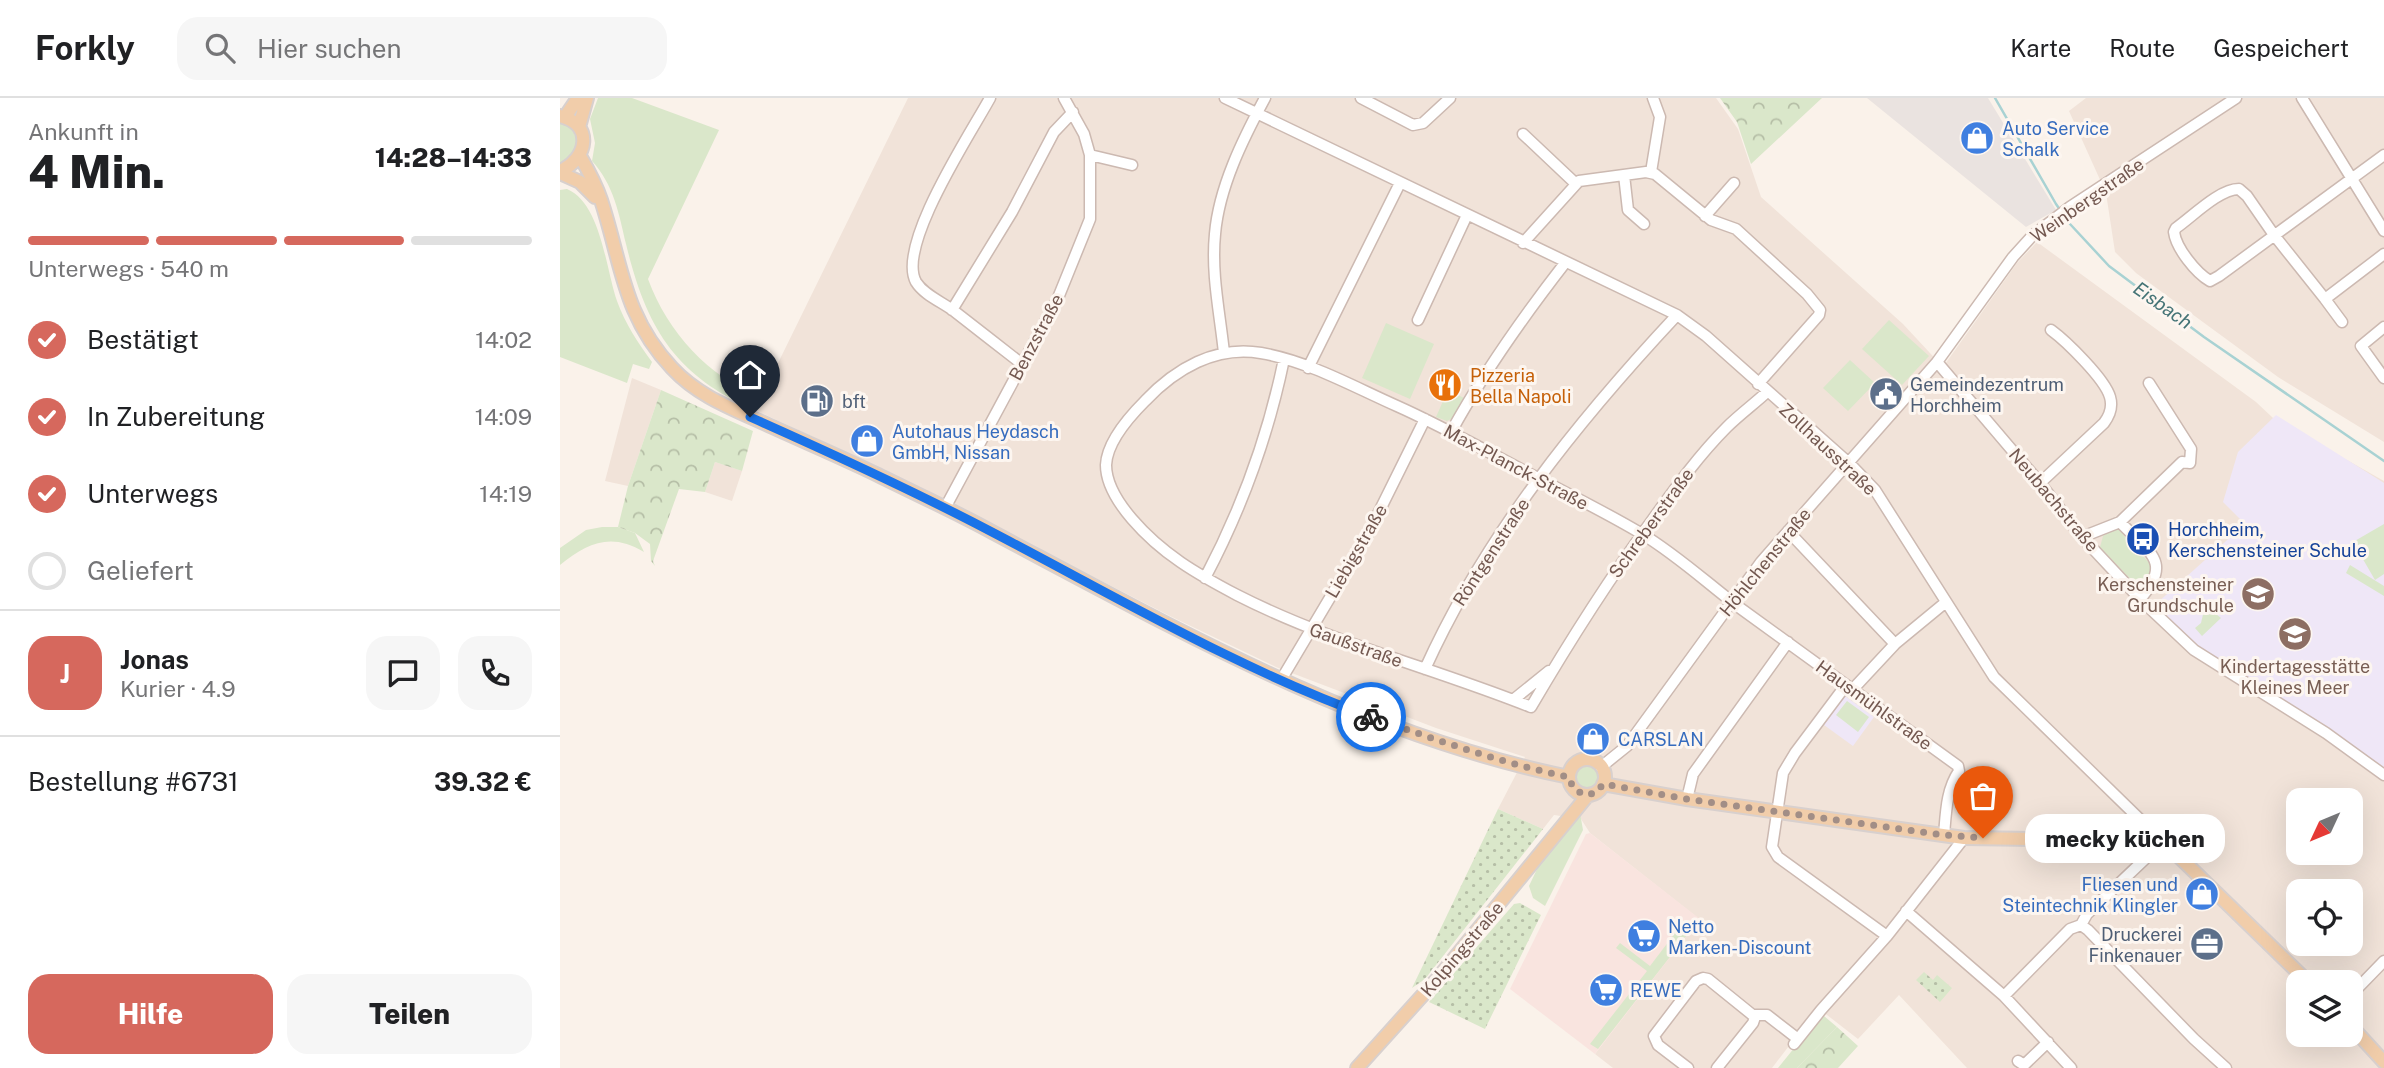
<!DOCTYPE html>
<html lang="de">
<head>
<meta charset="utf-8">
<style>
  body { margin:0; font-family:"Public Sans",sans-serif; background:#f6f6f6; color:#202124; height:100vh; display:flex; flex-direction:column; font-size:26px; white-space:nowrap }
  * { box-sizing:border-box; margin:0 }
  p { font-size:23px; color:#757577 }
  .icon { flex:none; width:38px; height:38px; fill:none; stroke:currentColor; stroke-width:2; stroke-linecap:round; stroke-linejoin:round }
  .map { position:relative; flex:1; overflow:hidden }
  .side { display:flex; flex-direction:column; background:#fff; width:560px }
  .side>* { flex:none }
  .needle { width:46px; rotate:226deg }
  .controls { position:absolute; left:1726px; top:690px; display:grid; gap:14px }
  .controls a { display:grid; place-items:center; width:77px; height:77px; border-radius:14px; background:#fff; box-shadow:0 7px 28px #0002; font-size:35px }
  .pin { position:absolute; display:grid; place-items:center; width:60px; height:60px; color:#fff; margin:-72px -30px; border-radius:50% 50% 50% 0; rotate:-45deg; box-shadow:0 0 7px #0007 }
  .pin .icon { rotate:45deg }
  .courier { position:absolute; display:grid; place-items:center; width:70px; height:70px; margin:-35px; border:5px solid #1a73e8; border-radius:50%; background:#fff; color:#222; box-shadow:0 2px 9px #0007 }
  .bubble { position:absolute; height:49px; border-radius:21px; background:#fff; box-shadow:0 7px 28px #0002; font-size:23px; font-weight:800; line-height:49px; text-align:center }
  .summary em { font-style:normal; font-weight:800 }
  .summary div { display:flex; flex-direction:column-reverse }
  .summary { display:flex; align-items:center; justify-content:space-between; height:119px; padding:0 28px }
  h1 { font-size:46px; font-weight:800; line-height:52px }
  .bar { display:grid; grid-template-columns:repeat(4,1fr); gap:10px 7px; align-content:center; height:84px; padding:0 28px }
  .bar i { height:9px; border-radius:5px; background:#e0e0e0 }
  .bar .on { background:#d6685d }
  .bar p { grid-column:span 4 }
  .line { display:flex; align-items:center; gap:18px; padding:0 28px; border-top:2px solid #e0e0e0 }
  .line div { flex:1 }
  .round { display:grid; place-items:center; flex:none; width:74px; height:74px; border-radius:21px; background:#f6f6f6 }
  ol { padding:0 28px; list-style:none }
  li { display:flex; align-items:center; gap:21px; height:77px }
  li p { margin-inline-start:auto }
  li .icon { padding:7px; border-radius:50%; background:#d6685d; color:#fff; stroke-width:4 }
  li:last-child { color:#757577 }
  li i { width:38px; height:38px; border:4px solid #e0e0e0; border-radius:50% }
  .action { display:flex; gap:14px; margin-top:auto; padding:14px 28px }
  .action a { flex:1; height:80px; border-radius:21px; background:#d6685d; color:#fff; font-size:28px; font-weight:800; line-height:80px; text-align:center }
  .action a+a { background:#f6f6f6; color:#202124 }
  header { display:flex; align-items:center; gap:42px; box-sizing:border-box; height:98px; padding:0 35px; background:#fff; border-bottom:2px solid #e0e0e0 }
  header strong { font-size:33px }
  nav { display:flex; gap:38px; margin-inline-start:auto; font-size:24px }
  .search { width:490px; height:63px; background:#f6f6f6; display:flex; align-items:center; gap:18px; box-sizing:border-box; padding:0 24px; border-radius:21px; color:#757577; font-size:26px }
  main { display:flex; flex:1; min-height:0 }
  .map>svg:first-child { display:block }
  .residential { fill:#f1e3d9; fill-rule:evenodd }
  .commercial { fill:#f9e4df }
  .industrial { fill:#eae3e0 }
  .education { fill:#efe7f7 }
  .green { fill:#dae7ca }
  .forest { fill:url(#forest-crowns) }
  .garden { fill:url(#garden-dots) }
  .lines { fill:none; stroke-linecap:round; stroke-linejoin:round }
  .stream { stroke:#a8d2d3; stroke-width:2.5 }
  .minor-casing { stroke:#ccb9b1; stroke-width:13 }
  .major-casing { stroke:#d8d0ce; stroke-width:16 }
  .minor { stroke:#fff; stroke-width:10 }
  .major { stroke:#f1cdaa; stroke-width:12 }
  .done { stroke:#a28e86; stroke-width:7; stroke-dasharray:0 12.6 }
  .route { stroke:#1a73e8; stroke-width:9 }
  .labels { text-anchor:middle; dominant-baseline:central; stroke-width:6; stroke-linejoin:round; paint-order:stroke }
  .shop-label { font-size:18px; fill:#366cbe; stroke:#fdf6f0; text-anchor:start }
  .street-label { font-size:18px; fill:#735850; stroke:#fdf6f0 }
  .food-label { font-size:18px; fill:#c56008; stroke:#fdf6f0; text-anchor:start }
  .service-label { font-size:18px; fill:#4e5e75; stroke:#fdf6f0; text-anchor:start }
  .transit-label { font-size:18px; fill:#164399; stroke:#fdf6f0; text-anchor:start }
  .education-label { font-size:18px; fill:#785e54; stroke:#fdf6f0; text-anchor:end }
  .water-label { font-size:19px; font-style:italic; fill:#457476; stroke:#fdf6f0 }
</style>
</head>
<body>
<header>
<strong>Forkly</strong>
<div class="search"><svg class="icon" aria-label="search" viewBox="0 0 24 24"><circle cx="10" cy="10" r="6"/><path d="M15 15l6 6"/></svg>Hier suchen</div>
<nav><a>Karte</a><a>Route</a><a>Gespeichert</a></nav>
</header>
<main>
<section class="side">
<div class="summary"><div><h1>4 Min.</h1><p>Ankunft in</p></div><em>14:28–14:33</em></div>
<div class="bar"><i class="on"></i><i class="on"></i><i class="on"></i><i></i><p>Unterwegs · 540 m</p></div>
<ol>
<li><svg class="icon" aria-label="check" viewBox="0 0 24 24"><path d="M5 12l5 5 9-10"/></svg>Bestätigt<p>14:02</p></li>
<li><svg class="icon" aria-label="check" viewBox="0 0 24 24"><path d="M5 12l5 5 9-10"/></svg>In Zubereitung<p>14:09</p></li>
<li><svg class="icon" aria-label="check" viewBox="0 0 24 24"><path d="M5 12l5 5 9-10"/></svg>Unterwegs<p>14:19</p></li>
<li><i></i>Geliefert</li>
</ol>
<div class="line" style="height:126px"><b class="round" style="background:#d6685d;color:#fff">J</b><div><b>Jonas</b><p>Kurier · 4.9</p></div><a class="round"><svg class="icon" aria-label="chat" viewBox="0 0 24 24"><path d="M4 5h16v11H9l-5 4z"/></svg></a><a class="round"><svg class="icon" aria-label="phone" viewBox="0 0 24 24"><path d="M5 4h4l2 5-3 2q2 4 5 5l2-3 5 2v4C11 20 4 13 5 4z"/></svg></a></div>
<div class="line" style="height:91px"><div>Bestellung #6731</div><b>39.32 €</b></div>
<div class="action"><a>Hilfe</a><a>Teilen</a></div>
</section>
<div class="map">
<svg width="1824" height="970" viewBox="0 0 1824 970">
  <defs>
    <pattern id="forest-crowns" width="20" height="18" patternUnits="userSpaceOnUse" patternTransform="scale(1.75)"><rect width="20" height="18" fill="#dae7ca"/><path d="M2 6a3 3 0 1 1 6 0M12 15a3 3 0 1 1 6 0" fill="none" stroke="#b5bea6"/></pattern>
    <pattern id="garden-dots" width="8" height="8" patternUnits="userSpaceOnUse" patternTransform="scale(1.75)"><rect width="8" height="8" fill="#dae7ca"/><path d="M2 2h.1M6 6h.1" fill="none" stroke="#b5bea6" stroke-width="1.8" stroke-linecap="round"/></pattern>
  </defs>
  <rect width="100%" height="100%" fill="#faf2ea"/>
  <!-- residential -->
  <path class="residential" d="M348 0H1156L1178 31 1201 99 1343 226 1383 269 1457 165 1477 144 1696 304 1713 320 1824 383V970H1407L1339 897 1298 941 1258 910 1212 970H1053L1035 956 1139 821 1030 735 1021 721 994 717 983 731 938 711 965 659 876 630 716 569 612 519 314 367 195 312ZM1738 702H1790V754H1738ZM1738 793H1790V845H1738ZM1738 884H1790V936H1738Z
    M1526 0H1824V344L1718 279 1576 175 1555 154 1546 95 1509 13Z
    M72 280 101 292 68 388 45 383Z
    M155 364 182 373 172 403 145 394Z"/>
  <!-- commercial -->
  <path class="commercial" d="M1030 735 1140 821 1035 956 950 891 1026 736Z"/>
  <!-- industrial -->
  <path class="industrial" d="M1307 0H1428L1496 112 1466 129Z"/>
  <!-- education -->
  <path class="education" d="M1716 317 1824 385V669L1766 630 1636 548 1596 506 1685 426 1663 404 1678 354Z
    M1285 598 1314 619 1293 648 1264 627Z"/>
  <!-- green -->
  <path class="green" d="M38 0H72L159 32 88 181C108 235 148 278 201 300L195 312C115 278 86 229 66 146 59 116 54 87 32 63L35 45 30 21Z
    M0 24C22 31 22 59 0 65Z
    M7 91C41 105 46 172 57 203 65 225 78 245 92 264L89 271 73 266 67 285 0 259V92Z
    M1329 222 1369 258 1342 287 1302 251Z
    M826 225 874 246 850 301 802 280Z
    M1290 262 1315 285 1288 313 1263 290Z
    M888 292 904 300 893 320 887 323 876 319Z
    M1824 426V476L1815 482 1793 444Z
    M42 429H58L75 435 84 454C51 434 27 445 0 467V450L26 432Z
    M1552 432H1559L1594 470 1585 487H1576L1540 449 1543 438Z
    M1790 467 1824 488V498L1786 475Z
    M1644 512 1656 516 1661 520 1642 538 1635 530 1641 525Z
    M1287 603 1309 619 1298 634 1276 617Z
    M1014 679a13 13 0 1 1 26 0a13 13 0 1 1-26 0Z
    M1020 715 1023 732 985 808 973 800 969 788 978 769Z
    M1122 826 1131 832 1038 951 1030 946 1087 873 1056 850 1060 845 1090 868Z
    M1260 918H1264L1277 929 1237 970H1218Z"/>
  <!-- forest -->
  <path class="forest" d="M1160 0H1262L1191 66 1177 24Z
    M101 292 193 333 182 373 155 364 145 394 119 391 93 463 95 468 91 463 90 446 75 435 58 429 68 388Z
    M1277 929 1298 948 1278 970H1237Z"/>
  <!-- garden -->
  <path class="garden" d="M938 711 983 731 865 881 852 890Z
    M960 805 981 817 925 931 869 904 954 806Z
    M1364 874 1373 882 1377 877 1392 890 1380 904 1356 882Z"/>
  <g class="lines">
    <!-- stream -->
    <path class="stream" d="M1435 0 1496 106 1510 126 1549 168 1644 239 1824 363"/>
    <!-- minor casing -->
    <g class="minor-casing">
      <path id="minor" d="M430 0C411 35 336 148 356 184 364 197 382 204 394 213 417 231 439 248 462 266
        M665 0 1117 217 1146 238 1290 366 1315 392 1434 579 1598 739 1599 743
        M801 0 853 27 863 25 890 0
        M1742 0 1824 133
        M963 36 1015 85
        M530 57 572 67
        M1824 57 1659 178 1650 183C1636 175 1616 150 1614 134L1616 130C1632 119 1659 91 1679 91L1687 98 1714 137 1765 201 1824 156
        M1091 74 1100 19 1093 0
        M1064 77 1068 112 1084 126
        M1145 118 1174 85
        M963 145 1019 83 1086 74 1095 76 1151 122 1176 131 1247 196 1260 212 1259 217 1198 286
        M1765 201 1782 224
        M392 212 452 114 494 34 513 14
        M858 222 907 117
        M1824 229 1801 248 1824 280
        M664 255C660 216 651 176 655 136 659 89 683 41 705 0
        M1377 264 1480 385 1522 439 1580 501 1634 552 1766 635 1824 677
        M748 270 840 85
        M1207 294C1194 306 1179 317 1167 329 1139 357 1116 389 1093 421 1049 481 1009 544 971 609 874 570 771 545 677 497 637 476 602 456 572 421 560 407 546 387 546 367 547 344 570 318 585 303 615 271 656 247 701 255 748 263 794 289 837 308 884 329 928 354 974 378 1010 397 1047 415 1082 436 1117 457 1147 485 1180 510 1253 563 1325 615 1398 668L1399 673C1386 692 1386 715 1384 737
        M891 334C924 274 963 219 1005 165
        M1480 385 1544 325C1550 317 1553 309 1550 299 1545 281 1506 243 1491 232
        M385 410 498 200 530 121V57L524 36 504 0
        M1560 424C1588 454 1614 463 1580 501
        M1228 433 1335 546
        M1522 439 1560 424 1622 364 1630 365 1631 351 1589 285
        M645 480C682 410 708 339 724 261
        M865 571C925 438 1018 323 1117 217
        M721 582 809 434 865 321
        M1286 587 1235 655 1223 675 1212 749 1218 759 1327 838
        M1293 591 1335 546 1386 504
        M953 602 989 573
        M1041 669 1067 648 1201 464 1377 264 1453 159 1472 138 1510 109 1676 0
        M1127 701 1133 676 1228 544
        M1346 813 1444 898 1511 970
        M1521 827 1528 832 1634 941 1666 970
        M1444 898 1510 831 1521 827 1527 816 1587 759 1590 743
        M1790 898 1824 863
        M1193 917H1207L1238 941
        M1234 946 1261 912 1327 838 1404 740
        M1458 963 1464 967 1488 944
        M1128 970 1098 947 1094 938 1136 883 1143 880 1148 881 1195 919 1193 925 1157 970"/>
    </g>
    <!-- major casing -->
    <g class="major-casing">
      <path id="major" d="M0 18C34 26 28 61 0 73
        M5 19 18 0
        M19 29 27 0
        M20 58C28 72 36 87 41 102 62 166 63 218 112 270 138 298 171 310 206 326 243 343 281 359 318 377 356 396 396 414 434 435 617 532 803 637 1009 679
        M0 75 20 84 35 99
        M1009 679a18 18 0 1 1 36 0a18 18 0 1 1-36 0Z
        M1043 686 1127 701 1404 740 1599 743 1607 747 1748 884
        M1790 927 1824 964
        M797 970 879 879 1028 697"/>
    </g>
    <!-- minor -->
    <use href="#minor" class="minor"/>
    <!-- major -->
    <use href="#major" class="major"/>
  </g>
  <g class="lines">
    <!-- done -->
    <path class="done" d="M811 619C877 642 941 665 1009 679L1013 690 1024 697 1036 695 1043 686 1127 701 1384 737 1423 740"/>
    <!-- route -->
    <path class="route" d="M190 319C271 355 352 392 430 433 555 498 678 571 811 619"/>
  </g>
  <!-- icons -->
  <defs>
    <g id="shop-disc" transform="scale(1.75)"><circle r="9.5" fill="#3f7fe0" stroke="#fdf6f0"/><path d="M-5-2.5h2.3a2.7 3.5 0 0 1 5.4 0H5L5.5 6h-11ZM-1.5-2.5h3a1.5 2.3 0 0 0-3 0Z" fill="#fff"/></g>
    <g id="restaurant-disc" transform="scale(1.75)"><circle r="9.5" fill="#e8710a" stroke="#fdf6f0"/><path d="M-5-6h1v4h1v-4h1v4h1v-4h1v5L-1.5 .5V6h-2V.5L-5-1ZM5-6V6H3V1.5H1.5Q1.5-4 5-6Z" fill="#fff"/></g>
    <g id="civic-disc" transform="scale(1.75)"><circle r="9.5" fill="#5c6f8a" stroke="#fdf6f0"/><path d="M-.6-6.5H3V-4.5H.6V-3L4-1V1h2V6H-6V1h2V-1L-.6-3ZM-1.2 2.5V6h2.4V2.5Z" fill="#fff"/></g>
    <g id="fuel-disc" transform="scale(1.75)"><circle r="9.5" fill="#5c6f8a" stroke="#fdf6f0"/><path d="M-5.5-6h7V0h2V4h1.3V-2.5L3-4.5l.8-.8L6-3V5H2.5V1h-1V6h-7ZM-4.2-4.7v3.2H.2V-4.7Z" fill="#fff"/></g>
    <g id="bus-disc" transform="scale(1.75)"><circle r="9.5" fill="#1a4fb4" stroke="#fdf6f0"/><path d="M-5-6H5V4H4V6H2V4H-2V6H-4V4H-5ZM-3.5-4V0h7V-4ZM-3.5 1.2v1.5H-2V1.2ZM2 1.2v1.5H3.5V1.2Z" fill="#fff"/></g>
    <g id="school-disc" transform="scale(1.75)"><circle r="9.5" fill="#8d6e63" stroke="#fdf6f0"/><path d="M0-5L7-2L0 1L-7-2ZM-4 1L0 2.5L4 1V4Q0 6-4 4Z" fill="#fff"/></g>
    <g id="supermarket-disc" transform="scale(1.75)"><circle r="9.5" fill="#3f7fe0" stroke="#fdf6f0"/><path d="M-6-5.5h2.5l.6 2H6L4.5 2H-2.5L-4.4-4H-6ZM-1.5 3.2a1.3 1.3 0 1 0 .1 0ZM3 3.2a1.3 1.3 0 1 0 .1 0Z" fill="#fff"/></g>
    <g id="office-disc" transform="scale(1.75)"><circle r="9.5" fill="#5c6f8a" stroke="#fdf6f0"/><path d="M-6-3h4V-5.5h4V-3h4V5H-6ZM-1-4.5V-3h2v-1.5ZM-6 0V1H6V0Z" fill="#fff"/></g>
  </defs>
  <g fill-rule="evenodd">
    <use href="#shop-disc" x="1417" y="40"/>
    <use href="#restaurant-disc" x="885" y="287"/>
    <use href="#civic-disc" x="1326" y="296"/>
    <use href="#fuel-disc" x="257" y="303"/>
    <use href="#shop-disc" x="307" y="343"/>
    <use href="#bus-disc" x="1583" y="441"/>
    <use href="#school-disc" x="1698" y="496"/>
    <use href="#school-disc" x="1735" y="536"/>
    <use href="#shop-disc" x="1033" y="641"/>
    <use href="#shop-disc" x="1642" y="796"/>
    <use href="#supermarket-disc" x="1084" y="838"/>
    <use href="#office-disc" x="1647" y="846"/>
    <use href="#supermarket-disc" x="1046" y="892"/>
  </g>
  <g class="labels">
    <!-- shop labels -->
    <g class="shop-label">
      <text x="1442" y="30">Auto Service<tspan x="1442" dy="21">Schalk</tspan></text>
      <text x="332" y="333">Autohaus Heydasch<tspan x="332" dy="21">GmbH, Nissan</tspan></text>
      <text x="1058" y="641">CARSLAN</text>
      <text x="1618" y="786" text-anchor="end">Fliesen und<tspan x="1618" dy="21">Steintechnik Klingler</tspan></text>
      <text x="1108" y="828">Netto<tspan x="1108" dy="21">Marken-Discount</tspan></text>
      <text x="1070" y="892">REWE</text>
    </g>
    <!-- street labels -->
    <g class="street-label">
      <text transform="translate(1527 102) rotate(-35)">Weinbergstraße</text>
      <text transform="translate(476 239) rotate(-62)">Benzstraße</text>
      <text transform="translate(1268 351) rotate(43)">Zollhausstraße</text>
      <text transform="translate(956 369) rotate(28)">Max-Planck-Straße</text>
      <text transform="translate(1494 402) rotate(50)">Neubachstraße</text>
      <text transform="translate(1091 425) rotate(-54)">Schreberstraße</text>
      <text transform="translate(796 453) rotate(-60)">Liebigstraße</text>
      <text transform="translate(931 454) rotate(-57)">Röntgenstraße</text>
      <text transform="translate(1205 464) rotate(-51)">Höhlchenstraße</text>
      <text transform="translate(796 547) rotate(20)">Gaußstraße</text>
      <text transform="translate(1314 607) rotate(36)">Hausmühlstraße</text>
      <text transform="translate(902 851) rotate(-50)">Kolpingstraße</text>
    </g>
    <!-- food labels -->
    <g class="food-label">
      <text x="910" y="277">Pizzeria<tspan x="910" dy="21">Bella Napoli</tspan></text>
    </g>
    <!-- service labels -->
    <g class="service-label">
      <text x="1350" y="286">Gemeindezentrum<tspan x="1350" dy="21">Horchheim</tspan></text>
      <text x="282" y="303">bft</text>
      <text x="1622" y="836" text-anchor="end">Druckerei<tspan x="1622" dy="21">Finkenauer</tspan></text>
    </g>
    <!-- transit labels -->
    <g class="transit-label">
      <text x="1608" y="431">Horchheim,<tspan x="1608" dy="21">Kerschensteiner Schule</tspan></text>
    </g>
    <!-- education labels -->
    <g class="education-label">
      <text x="1674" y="486">Kerschensteiner<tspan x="1674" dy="21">Grundschule</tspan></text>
      <text x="1735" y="568" text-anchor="middle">Kindertagesstätte<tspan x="1735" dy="21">Kleines Meer</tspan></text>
    </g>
    <!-- water labels -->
    <g class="water-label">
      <text transform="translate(1603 207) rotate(35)">Eisbach</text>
    </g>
  </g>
</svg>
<div class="controls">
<a><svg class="needle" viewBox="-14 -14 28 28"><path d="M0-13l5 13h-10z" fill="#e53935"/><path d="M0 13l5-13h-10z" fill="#757577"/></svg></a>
<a><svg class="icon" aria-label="locate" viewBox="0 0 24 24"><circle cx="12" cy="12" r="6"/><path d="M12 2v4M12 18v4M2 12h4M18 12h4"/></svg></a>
<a><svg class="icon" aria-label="layers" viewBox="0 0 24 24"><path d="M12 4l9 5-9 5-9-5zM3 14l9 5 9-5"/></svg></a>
</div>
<div class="pin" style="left:1423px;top:740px;background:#ea580c"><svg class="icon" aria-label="bag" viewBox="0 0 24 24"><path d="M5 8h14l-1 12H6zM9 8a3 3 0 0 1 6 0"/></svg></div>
<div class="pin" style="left:190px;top:319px;background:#1f2937"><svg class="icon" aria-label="home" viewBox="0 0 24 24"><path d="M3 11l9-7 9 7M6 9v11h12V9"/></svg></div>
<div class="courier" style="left:811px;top:619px"><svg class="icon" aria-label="bike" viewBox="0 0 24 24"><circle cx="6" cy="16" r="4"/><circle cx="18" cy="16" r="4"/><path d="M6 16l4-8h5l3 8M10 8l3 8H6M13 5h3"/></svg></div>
<div class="bubble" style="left:1465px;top:716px;width:200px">mecky küchen</div>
</div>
</main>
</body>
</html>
